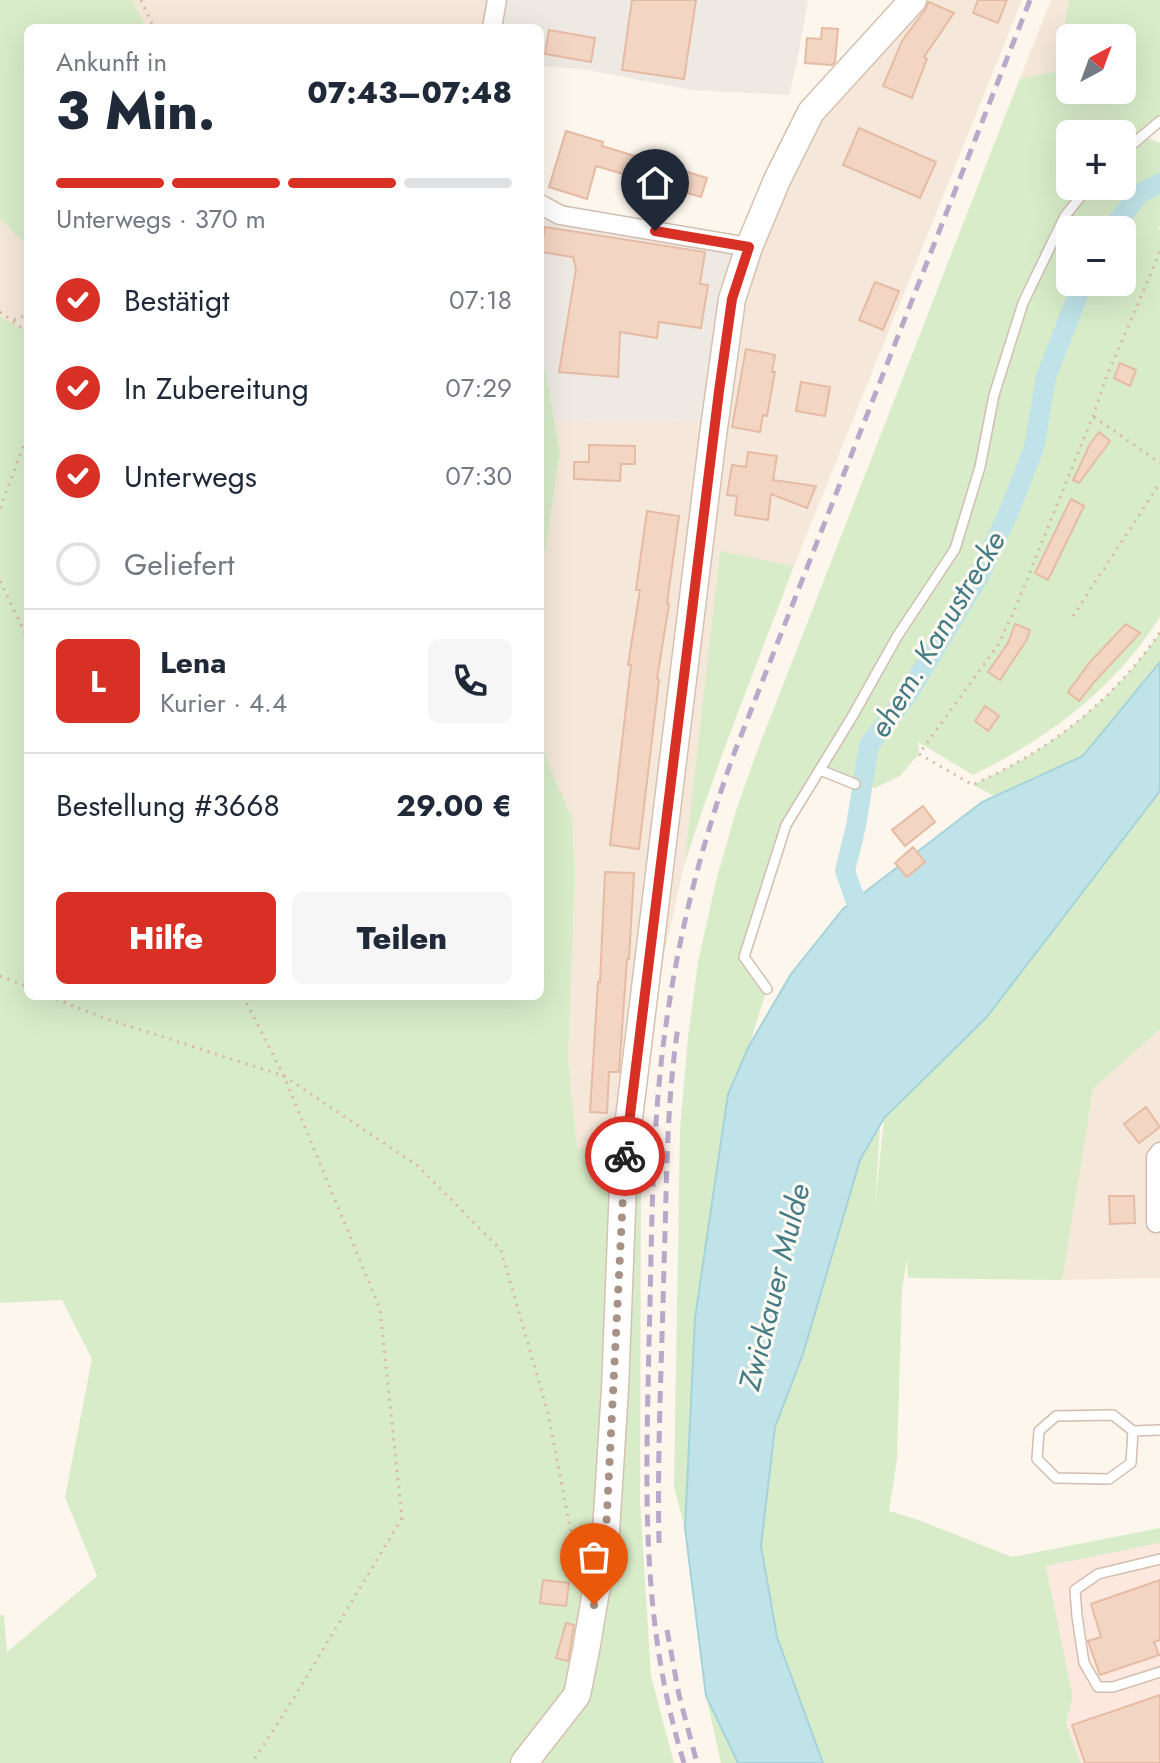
<!DOCTYPE html>
<html lang="de">
<head>
<meta charset="utf-8">
<style>
  body { margin:0; font-family:Jost,sans-serif; background:#f6f6f7; color:#1f2937; height:100vh; display:flex; flex-direction:column; font-size:30px; white-space:nowrap }
  * { box-sizing:border-box; margin:0 }
  p { font-size:26px; color:#747a83 }
  .icon { flex:none; width:44px; height:44px; fill:none; stroke:currentColor; stroke-width:2; stroke-linecap:round; stroke-linejoin:round }
  .map { position:relative; flex:1; overflow:hidden }
  .sheet { position:absolute; left:24px; top:24px; width:520px; height:976px; display:flex; flex-direction:column; background:#fff; border-radius:12px; box-shadow:0 8px 32px #0002 }
  .sheet>* { flex:none }
  .needle { width:52px; rotate:41deg }
  .controls { position:absolute; left:1056px; top:24px; display:grid; gap:16px }
  .controls a { display:grid; place-items:center; width:80px; height:80px; border-radius:12px; background:#fff; box-shadow:0 8px 32px #0002; font-size:40px }
  .pin { position:absolute; display:grid; place-items:center; width:68px; height:68px; color:#fff; margin:-82px -34px; border-radius:50% 50% 50% 0; rotate:-45deg; box-shadow:0 0 8px #0007 }
  .pin .icon { rotate:45deg }
  .courier { position:absolute; display:grid; place-items:center; width:80px; height:80px; margin:-40px; border:6px solid #d93025; border-radius:50%; background:#fff; color:#222; box-shadow:0 2px 10px #0007 }
  .headline em { font-style:normal; font-weight:800 }
  .headline div { display:flex; flex-direction:column-reverse }
  .headline { display:flex; align-items:center; justify-content:space-between; height:136px; padding:0 32px }
  h1 { font-size:52px; font-weight:800; line-height:60px }
  .bar { display:grid; grid-template-columns:repeat(4,1fr); gap:12px 8px; align-content:center; height:96px; padding:0 32px }
  .bar i { height:10px; border-radius:6px; background:#e0e1e3 }
  .bar .current { background:#d93025 }
  .bar p { grid-column:span 4 }
  .line { display:flex; align-items:center; gap:20px; padding:0 32px; border-top:2px solid #e0e1e3 }
  .line div { flex:1 }
  .round { display:grid; place-items:center; flex:none; width:84px; height:84px; border-radius:12px; background:#f6f6f7 }
  ol { padding:0 32px; list-style:none }
  li { display:flex; align-items:center; gap:24px; height:88px }
  li p { margin-inline-start:auto }
  li .icon { padding:8px; border-radius:50%; background:#d93025; color:#fff; stroke-width:4 }
  li:last-child { color:#747a83 }
  li i { width:44px; height:44px; border:4px solid #e0e1e3; border-radius:50% }
  .action { display:flex; gap:16px; margin-top:auto; padding:16px 32px }
  .action a { flex:1; height:92px; border-radius:12px; background:#d93025; color:#fff; font-size:32px; font-weight:800; line-height:92px; text-align:center }
  .action a+a { background:#f6f6f7; color:#1f2937 }
  .map>svg:first-child { display:block }
  .residential { fill:#f5e8da }
  .commercial { fill:#fde8e0 }
  .industrial { fill:#efe9e4 }
  .green { fill:#d8ecc9; fill-rule:evenodd }
  .water { fill:#bfe3e8; stroke:#a5d3da; stroke-width:2 }
  .lines { fill:none; stroke-linecap:round; stroke-linejoin:round }
  .canal { stroke:#bfe3e8; stroke-width:20 }
  .building { fill:#f3d5c3; stroke:#e6bba3; stroke-width:2 }
  .lane-casing { stroke:#d1beb0; stroke-width:12 }
  .street-casing { stroke:#d1beb0; stroke-width:21 }
  .secondary-casing { stroke:#d6c0b0; stroke-width:29 }
  .path { stroke:#d9b8a5; stroke-width:3; stroke-dasharray:2 6; stroke-linecap:butt }
  .lane { stroke:#fff; stroke-width:9 }
  .street { stroke:#fff; stroke-width:18 }
  .secondary { stroke:#fff; stroke-width:26 }
  .rail { stroke:#b9a8c9; stroke-width:5; stroke-dasharray:12 8; stroke-linecap:butt }
  .done { stroke:#a89285; stroke-width:8; stroke-dasharray:0 14.4 }
  .route { stroke:#d93025; stroke-width:10 }
  .labels { text-anchor:middle; dominant-baseline:central; stroke-width:6; stroke-linejoin:round; paint-order:stroke }
  .water-label { font-size:30px; font-style:italic; fill:#437c86; stroke:#fffaf3 }
</style>
</head>
<body>
<div class="map">
<svg width="1160" height="1763" viewBox="0 0 1160 1763">
  <rect width="100%" height="100%" fill="#fdf6ec"/>
  <!-- residential -->
  <path class="residential" d="M130 0H503L499 28H141Z
    M913 0H1022L794 566 720 552 684 866 664 955 651 1029 642 1112 641 1167 633 1168 577 1148 568 1059 575 875 572 818 549 765 540 735V572L546 547 560 452 555 420 715 421 732 299 811 112Z
    M1051 0H1069L1055 72 1020 78Z
    M0 219 28 246V328H22L0 316Z
    M1160 1029V1278L1062 1280 1064 1245 1093 1089Z"/>
  <!-- commercial -->
  <path class="commercial" d="M1160 1543V1763H1081L1066 1723 1073 1697 1046 1565Z"/>
  <!-- industrial -->
  <path class="industrial" d="M503 0H808L797 62 789 95 691 90 583 69 540 66V28H500Z
    M540 204 749 247 715 421 555 420 547 378 540 351Z"/>
  <!-- green -->
  <path class="green" d="M0 0H132L146 28H28V246L0 219Z
    M1069 0H1160V117L1143 136 1160 143V225L1158 230 1160 229V617C1113 690 1050 737 973 775L918 742 919 754 900 776 875 788 820 770 786 825 744 957 767 989 749 1046 728 1094 695 1318 685 1528 674 1487 680 1129 688 1037 698 962 717 877 736 811 756 754 1020 78 1055 72ZM1070 38H1122V90H1070ZM1070 134H1122V186H1070ZM1070 230H1122V282H1070Z
    M0 316 22 328H28V996H540V735L549 765 572 818 575 875 568 1059 577 1147 633 1168 641 1167 640 1501 651 1676 674 1763H0V1615H4L7 1652 97 1576 65 1497 92 1359 62 1300 0 1303Z
    M540 351 547 378 560 452 546 547 540 572Z
    M720 551 794 566C756 666 716 765 684 866Z
    M1160 632V662L1083 756 995 796 973 785C988 777 1003 771 1018 762 1073 731 1125 685 1160 632Z
    M1160 791V1029L1093 1089 1062 1280 908 1278 907 1260 902 1289 897 1459 889 1511 919 1520 1012 1557 1160 1528V1543L1046 1566 1073 1697 1066 1723 1081 1763H823L777 1637 761 1546 775 1427 803 1354 860 1160 880 1126 875 1207 884 1118 986 1018Z
    M706 1696 738 1763H721Z"/>
  <!-- water -->
  <path class="water" d="M1160 662V791L986 1018 884 1118 860 1160 803 1354 775 1427 761 1546 777 1637 823 1763H738L706 1696 685 1528 695 1318 728 1094 749 1046 791 974 843 909 982 802 1083 756Z"/>
  <g class="lines">
    <!-- canal -->
    <path class="canal" d="M1111 230 1139 194 1160 183
      M855 899 845 871 856 826 869 745 906 697 979 576 1008 514 1034 448 1046 377 1083 282"/>
  </g>
  <!-- building -->
  <path class="building" d="M632 0H696L684 79 622 70Z
    M978 0H1007L998 23 973 13Z
    M929 2 954 13 924 57 927 59 912 98 883 86 902 41 925 10Z
    M822 28 838 29 835 62 832 65 805 63 807 38 821 39Z
    M549 30 595 38 591 62 545 54Z
    M859 128 936 162 920 198 843 165Z
    M566 131 603 142 602 146 707 178 701 197 596 166 587 199 549 187Z
    M545 227 705 252 700 284 708 285 701 328 659 322 657 338 620 332 618 377 559 372 576 269 573 257 541 252Z
    M875 282 899 291 883 330 859 320Z
    M746 349 775 355 772 372H775L774 377 767 416 763 415 760 432 732 427Z
    M1120 363 1136 370 1130 386 1114 378Z
    M801 382 830 387 825 416 796 411Z
    M1099 432 1110 441 1079 483 1073 480 1090 444Z
    M589 445 635 446V464H621L620 481 574 479V462H589Z
    M748 452 777 456 773 480 816 486 807 508 771 494 768 520 735 515 737 496 727 495 732 465 746 467Z
    M1071 499 1084 506 1048 580 1035 573Z
    M647 511 679 516 667 603 669 604 657 679 659 680 639 849 610 845 631 665H628L640 590H636Z
    M1015 624 1030 630 1026 641 1000 680 988 672 1008 643Z
    M1126 624 1140 633 1095 681 1079 701 1068 692 1090 662Z
    M985 706 999 716 988 731 975 721Z
    M923 806 935 822 905 846 892 830Z
    M913 847 925 862 907 877 895 863Z
    M605 872 634 873 629 959H627L620 1058 619 1072H609L607 1113 590 1112 598 982H600Z
    M1146 1107 1160 1127 1139 1143 1124 1124Z
    M1109 1196H1134L1135 1223 1110 1224Z
    M543 1580 569 1583 566 1606 540 1603Z
    M1160 1580V1640L1154 1642 1159 1655 1100 1675 1088 1641 1101 1637 1091 1604Z
    M566 1623 574 1625 568 1661 556 1658Z
    M1160 1695V1763H1085L1072 1725Z"/>
  <g class="lines">
    <!-- lane casing -->
    <g class="lane-casing">
      <path id="lane" d="M1122 153 1160 121
        M820 770 855 784
        M767 989 744 957 786 825 852 717 898 635 955 549 980 467 994 395 1023 303 1065 216 1089 186
        M1133 1431 1131 1463 1109 1479 1056 1478 1037 1459 1039 1431 1056 1416 1113 1415 1133 1431 1160 1430
        M1160 1559 1098 1574 1075 1590 1077 1616 1084 1663 1098 1687H1113L1160 1672"/>
    </g>
    <!-- street casing -->
    <g class="street-casing">
      <path id="street" d="M492 28 497 0
        M540 204 560 215 749 247
        M1156 1223V1157L1160 1152"/>
    </g>
    <!-- secondary casing -->
    <g class="secondary-casing">
      <path id="secondary" d="M524 1763 577 1695 586 1650 606 1532 615 1389 624 1159 713 435 732 299 749 247 777 180 811 112 913 0"/>
    </g>
    <!-- path -->
    <path class="path" d="M141 0 154 28
      M1160 252 1106 378 1093 416 1015 609 998 645 919 754 973 785C988 777 1003 771 1018 762 1073 731 1125 685 1160 632
      M0 312 28 332
      M14 320 28 314
      M1094 417 1160 463
      M0 508 28 434
      M0 581 28 639
      M1073 616 1160 483
      M0 976 28 987
      M49 996 101 1017 284 1076 418 1166 501 1250 548 1413 577 1563
      M243 996 284 1076 380 1309 402 1518 292 1701 252 1763"/>
    <!-- lane -->
    <use href="#lane" class="lane"/>
    <!-- street -->
    <use href="#street" class="street"/>
    <!-- secondary -->
    <use href="#secondary" class="secondary"/>
    <!-- rail -->
    <path class="rail" d="M659 1543C657 1450 662 1357 664 1264 667 1185 666 1105 678 1027
      M667 1630 679 1695 697 1763
      M684 1763C640 1621 646 1488 649 1342 652 1241 651 1139 664 1039 677 940 701 844 735 751L1030 0"/>
  </g>
  <g class="lines">
    <!-- done -->
    <path class="done" d="M594 1605 606 1532 625 1156"/>
    <!-- route -->
    <path class="route" d="M625 1156 719 391 732 299 749 247 655 231"/>
  </g>
  <g class="labels">
    <!-- water labels -->
    <g class="water-label">
      <text transform="translate(937 634) rotate(-59)">ehem. Kanustrecke</text>
      <text transform="translate(774 1287) rotate(-76)">Zwickauer Mulde</text>
    </g>
  </g>
</svg>
<div class="controls">
<a><svg class="needle" viewBox="-14 -14 28 28"><path d="M0-13l5 13h-10z" fill="#e53935"/><path d="M0 13l5-13h-10z" fill="#747a83"/></svg></a>
<a>+</a>
<a>−</a>
</div>
<div class="pin" style="left:594px;top:1605px;background:#ea580c"><svg class="icon" aria-label="bag" viewBox="0 0 24 24"><path d="M5 8h14l-1 12H6zM9 8a3 3 0 0 1 6 0"/></svg></div>
<div class="pin" style="left:655px;top:231px;background:#1f2937"><svg class="icon" aria-label="home" viewBox="0 0 24 24"><path d="M3 11l9-7 9 7M6 9v11h12V9"/></svg></div>
<div class="courier" style="left:625px;top:1156px"><svg class="icon" aria-label="bike" viewBox="0 0 24 24"><circle cx="6" cy="16" r="4"/><circle cx="18" cy="16" r="4"/><path d="M6 16l4-8h5l3 8M10 8l3 8H6M13 5h3"/></svg></div>
<section class="sheet">
<div class="headline"><div><h1>3 Min.</h1><p>Ankunft in</p></div><em>07:43–07:48</em></div>
<div class="bar"><i class="current"></i><i class="current"></i><i class="current"></i><i></i><p>Unterwegs · 370 m</p></div>
<ol>
<li><svg class="icon" aria-label="check" viewBox="0 0 24 24"><path d="M5 12l5 5 9-10"/></svg>Bestätigt<p>07:18</p></li>
<li><svg class="icon" aria-label="check" viewBox="0 0 24 24"><path d="M5 12l5 5 9-10"/></svg>In Zubereitung<p>07:29</p></li>
<li><svg class="icon" aria-label="check" viewBox="0 0 24 24"><path d="M5 12l5 5 9-10"/></svg>Unterwegs<p>07:30</p></li>
<li><i></i>Geliefert</li>
</ol>
<div class="line" style="height:144px"><b class="round" style="background:#d93025;color:#fff">L</b><div><b>Lena</b><p>Kurier · 4.4</p></div><a class="round"><svg class="icon" aria-label="phone" viewBox="0 0 24 24"><path d="M5 4h4l2 5-3 2q2 4 5 5l2-3 5 2v4C11 20 4 13 5 4z"/></svg></a></div>
<div class="line" style="height:104px"><div>Bestellung #3668</div><b>29.00 €</b></div>
<div class="action"><a>Hilfe</a><a>Teilen</a></div>
</section>
</div>
</body>
</html>
